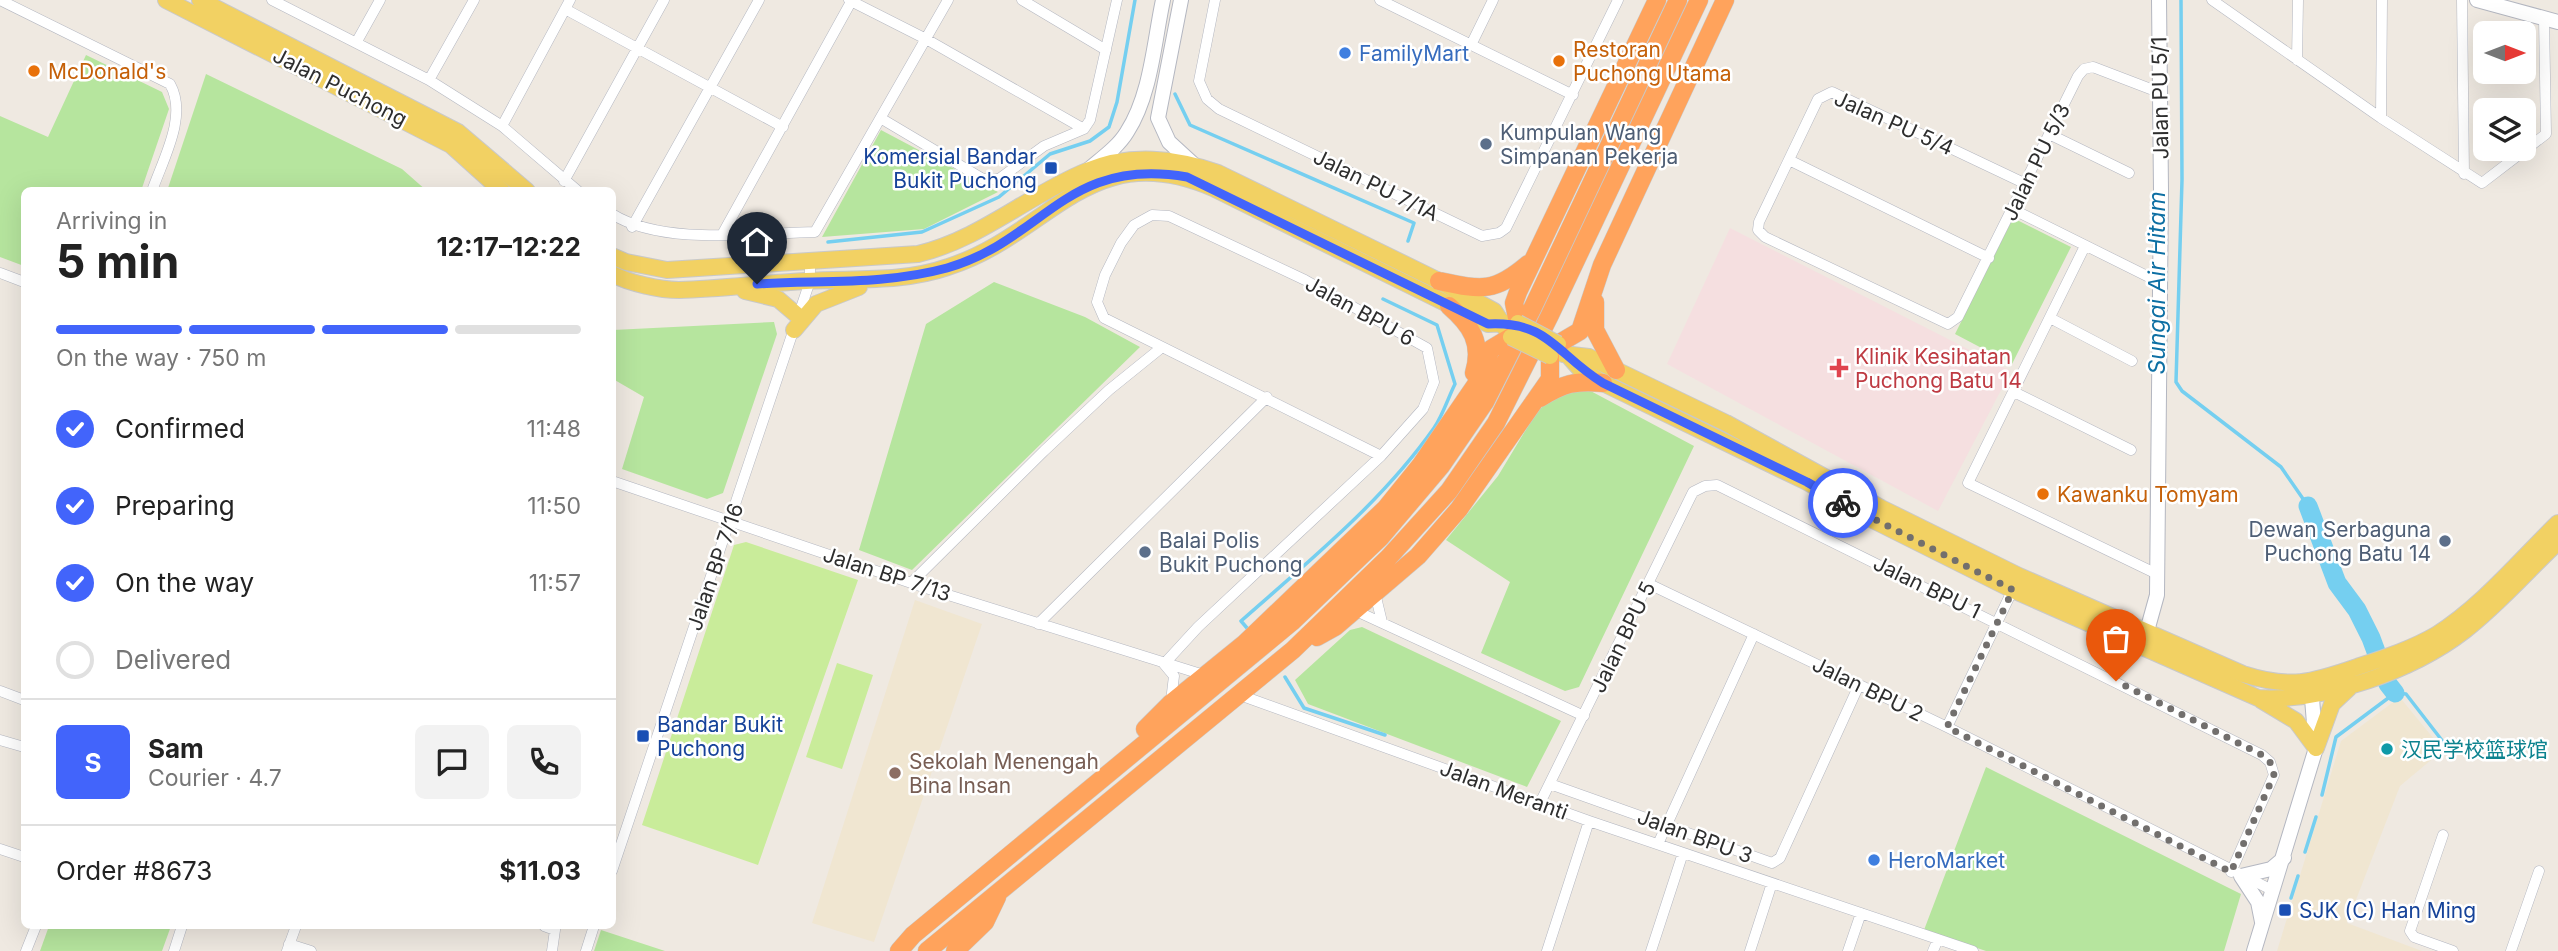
<!DOCTYPE html>
<html lang="en">
<head>
<meta charset="utf-8">
<style>
  body { margin:0; font-family:Inter,"Noto Sans SC",sans-serif; background:#f2f2f2; color:#222; height:100vh; display:flex; flex-direction:column; font-size:26px; white-space:nowrap }
  * { box-sizing:border-box; margin:0 }
  p { font-size:23px; color:#767676 }
  .icon { flex:none; width:38px; height:38px; fill:none; stroke:currentColor; stroke-width:2; stroke-linecap:round; stroke-linejoin:round }
  .map { position:relative; flex:1; overflow:hidden }
  .drawer { position:absolute; left:21px; top:187px; width:595px; height:742px; display:flex; flex-direction:column; background:#fff; border-radius:10px; box-shadow:0 7px 28px #0002 }
  .drawer>* { flex:none }
  .needle { width:46px; rotate:90deg }
  .controls { position:absolute; left:2473px; top:21px; display:grid; gap:14px }
  .controls a { display:grid; place-items:center; width:63px; height:63px; border-radius:10px; background:#fff; box-shadow:0 7px 28px #0002; font-size:35px }
  .pin { position:absolute; display:grid; place-items:center; width:60px; height:60px; color:#fff; margin:-72px -30px; border-radius:50% 50% 50% 0; rotate:-45deg; box-shadow:0 0 7px #0007 }
  .pin .icon { rotate:45deg }
  .courier { position:absolute; display:grid; place-items:center; width:70px; height:70px; margin:-35px; border:5px solid #4264fb; border-radius:50%; background:#fff; color:#222; box-shadow:0 2px 9px #0007 }
  .summary em { font-style:normal; font-weight:700 }
  .summary div { display:flex; flex-direction:column-reverse }
  .summary { display:flex; align-items:center; justify-content:space-between; height:119px; padding:0 35px }
  h1 { font-size:46px; font-weight:700; line-height:52px }
  .bar { display:grid; grid-template-columns:repeat(4,1fr); gap:10px 7px; align-content:center; height:84px; padding:0 35px }
  .bar i { height:9px; border-radius:5px; background:#e0e0e0 }
  .bar .selected { background:#4264fb }
  .bar p { grid-column:span 4 }
  .line { display:flex; align-items:center; gap:18px; padding:0 35px; border-top:2px solid #e0e0e0 }
  .line div { flex:1 }
  .round { display:grid; place-items:center; flex:none; width:74px; height:74px; border-radius:10px; background:#f2f2f2 }
  ol { padding:0 35px; list-style:none }
  li { display:flex; align-items:center; gap:21px; height:77px }
  li p { margin-inline-start:auto }
  li .icon { padding:7px; border-radius:50%; background:#4264fb; color:#fff; stroke-width:4 }
  li:last-child { color:#767676 }
  li i { width:38px; height:38px; border:4px solid #e0e0e0; border-radius:50% }
  .map>svg:first-child { display:block }
  .education { fill:#f0e6d1 }
  .medical { fill:#f5dfe0 }
  .green { fill:#b6e59e }
  .pitch { fill:#c9ec9a }
  .lines { fill:none; stroke-linecap:round; stroke-linejoin:round }
  .stream { stroke:#75cff0; stroke-width:3.5 }
  .river { stroke:#75cff0; stroke-width:19 }
  .street-casing { stroke:#b4b7c1; stroke-width:11 }
  .secondary-casing { stroke:#b4b7c1; stroke-width:16 }
  .primary-casing { stroke:#c9c9c9; stroke-width:18 }
  .highway-casing { stroke:#c9c9c9; stroke-width:19 }
  .street { stroke:#fff; stroke-width:10 }
  .secondary { stroke:#fff; stroke-width:14 }
  .primary { stroke:#f2d163; stroke-width:16 }
  .highway { stroke:#ffa35c; stroke-width:18 }
  .primary-bridge-casing { stroke:#c9c9c9; stroke-width:18; stroke-linecap:butt }
  .primary-bridge { stroke:#f2d163; stroke-width:16 }
  .done { stroke:#726f6d; stroke-width:7; stroke-dasharray:0 12.6 }
  .route { stroke:#4264fb; stroke-width:9 }
  .shop-dot { fill:#3f7fe0; stroke:#fff; stroke-width:2.5 }
  .food-dot { fill:#e8710a; stroke:#fff; stroke-width:2.5 }
  .service-dot { fill:#5c6f8a; stroke:#fff; stroke-width:2.5 }
  .transit-dot { fill:#1a4fb4; stroke:#fff; stroke-width:2.5 }
  .health-dot { fill:#e0444e; stroke:#fff; stroke-width:2.5 }
  .culture-dot { fill:#0f9aa8; stroke:#fff; stroke-width:2.5 }
  .education-dot { fill:#8d6e63; stroke:#fff; stroke-width:2.5 }
  .labels { text-anchor:middle; dominant-baseline:central; stroke-width:5; stroke-linejoin:round; paint-order:stroke }
  .food-label { font-size:21px; fill:#c56008; stroke:#fff; text-anchor:start }
  .shop-label { font-size:21px; fill:#366cbe; stroke:#fff; text-anchor:start }
  .street-label { font-size:21px; fill:#2e2e2e; stroke:#fff }
  .service-label { font-size:21px; fill:#4e5e75; stroke:#fff; text-anchor:start }
  .transit-label { font-size:21px; fill:#164399; stroke:#fff; text-anchor:start }
  .health-label { font-size:21px; fill:#be3a42; stroke:#fff; text-anchor:start }
  .culture-label { font-size:21px; fill:#0d838f; stroke:#fff; text-anchor:start }
  .education-label { font-size:21px; fill:#785e54; stroke:#fff; text-anchor:start }
  .water-label { font-size:23px; font-style:italic; fill:#0d6fa3; stroke:#fff }
</style>
</head>
<body>
<div class="map">
<svg width="2558" height="951" viewBox="0 0 2558 951">
  <rect width="100%" height="100%" fill="#efe9e1"/>
  <!-- education -->
  <path class="education" d="M915 600 982 624 874 942 812 923Z
    M2396 700H2402L2443 750 2400 786 2347 923 2422 951H2277L2341 741Z"/>
  <!-- medical -->
  <path class="medical" d="M1730 228 2011 371 1938 511 1667 364Z"/>
  <!-- green -->
  <path class="green" d="M86 55 162 92 169 109 141 191H24V266L0 257V116L48 137Z
    M206 74 402 169 427 191H167Z
    M881 130 998 192 924 229 822 237Z
    M2013 218 2071 247 2012 364 1955 334Z
    M994 282 1085 317 1140 347 912 570 859 550 926 324Z
    M774 322 777 334 723 493 707 499 622 469 644 397 613 379V330Z
    M1585 388 1694 446 1579 687 1565 691 1481 653 1510 582 1446 540 1498 476 1536 413 1553 396Z
    M1362 627 1561 721 1527 787 1308 704 1295 680 1350 630Z
    M1986 767 2241 894 2224 951H1986L1924 930Z
    M49 926H171L162 951H40Z
    M601 930 665 951H594Z"/>
  <!-- pitch -->
  <path class="pitch" d="M746 542 858 580 758 865 642 825 734 545Z
    M837 663 873 675 842 769 806 757Z"/>
  <g class="lines">
    <!-- stream -->
    <path class="stream" d="M2181 0 2182 180 2176 382 2182 391 2281 467 2308 506
      M1175 94 1190 125 1414 223 1408 241
      M828 242 922 232 999 197 1050 154 1090 141 1109 127 1117 102 1135 0
      M1247 628 1241 621C1309 561 1382 502 1434 428 1443 415 1448 398 1455 384L1437 325 1383 299
      M1285 677 1304 708 1385 735
      M2322 795 2336 737 2395 693 2406 694 2444 743
      M2305 852 2316 817
      M2291 898 2298 876"/>
    <!-- river -->
    <path class="river" d="M2308 506 2337 583 2357 610 2371 638 2388 684 2395 693"/>
    <!-- street casing -->
    <g class="street-casing">
      <path id="street" d="M0 0 170 84C188 116 163 159 152 191
        M272 0 429 80 502 126 578 191
        M849 0 926 39 1084 129
        M1022 0 1106 50
        M1215 0 1199 81 1207 99 1219 109 1482 236 1499 233 1506 228 1618 0
        M1380 0 1573 95
        M2212 0 2381 118 2482 183 2546 134 2544 18
        M2462 0 2464 174
        M565 9 783 127
        M356 43 380 0
        M1471 45 1493 0
        M2297 60 2298 0
        M429 80 474 0
        M2381 118 2382 0
        M882 119 983 179H999L1044 146 1084 129 1090 120 1117 0
        M502 126 570 0
        M2049 134 2129 173
        M1789 160 1989 258
        M564 181 664 0
        M2026 184 1832 92 1818 99 1759 222 1758 230 1765 237 1948 324 1958 317 2078 76 2084 69 2093 67 2161 93
        M2014 210 2161 283
        M612 214C663 246 755 233 815 232L948 0
        M632 227 759 0
        M723 233 852 0
        M2085 246 1968 483 2157 574
        M0 273 24 282
        M2050 318 2132 361
        M2014 392 2131 450
        M612 481 929 589 1204 675
        M912 582 1044 451 1109 390 1161 348
        M1649 584 1947 727 2274 891
        M1375 593 1382 622
        M1354 610 1584 716
        M1038 624 1267 397
        M1164 664 1198 627 1381 456 1423 409 1434 382 1427 348 1305 280 1169 216 1152 215 1134 225 1121 243 1105 275 1097 302 1104 318 1381 456
        M1164 664 1174 676 1171 701
        M0 691 24 700
        M1237 694 1589 821 1973 951
        M1947 727 2015 585
        M0 740 24 747
        M1550 784 1772 863 1780 858 1859 685
        M1540 803 1693 492 1705 486 1717 485 2262 755 2270 762 2274 775 2231 872
        M2443 835 2410 931 2414 937 2453 951
        M1658 844 1754 634
        M0 849 24 857
        M612 871 810 281V261
        M544 926 555 930 552 951
        M289 944 311 951
        M26 951 36 926
        M174 951 182 926
        M287 951 296 926
        M586 951 594 926
        M1547 951 1589 821
        M1651 951 1683 853
        M1750 951 1772 883
        M1848 951 1861 913
        M1933 951 1938 939
        M2511 951 2539 871"/>
    </g>
    <!-- secondary casing -->
    <g class="secondary-casing">
      <path id="secondary" d="M1181 0 1158 118 1169 142 1193 164
        M2477 0 2558 22
        M1088 170C1102 158 1118 147 1127 132 1151 95 1154 42 1163 0
        M2147 631 2157 595 2161 190 2159 0
        M2262 922 2258 902 2241 876 2271 869 2284 858
        M2254 951 2316 748 2311 686"/>
    </g>
    <!-- primary casing -->
    <g class="primary-casing">
      <path id="primary" d="M166 0 451 145 502 191
        M200 0 458 132 527 191
        M612 256 626 262 667 270 918 254C981 239 1028 195 1087 171 1129 153 1177 158 1218 173L1439 281 1494 311 1511 337
        M612 274C629 283 660 290 679 290 721 289 764 283 806 281 854 278 902 283 948 267 1051 234 1089 135 1213 188L1488 324 1509 323
        M745 291 778 299 798 316
        M794 330 816 304 859 287
        M1558 344 1580 369 1603 383 1807 482 1873 520 2013 590 2258 698C2324 702 2412 671 2464 631 2498 605 2527 571 2558 542
        M1563 354 1589 357 1726 423 1881 508 2019 576 2243 674C2290 689 2311 683 2357 667 2384 658 2412 649 2436 635 2482 606 2520 560 2558 523
        M2261 700 2296 721 2316 748
        M2316 748 2332 704 2349 688"/>
    </g>
    <!-- highway casing -->
    <g class="highway-casing">
      <path id="highway" d="M1439 281C1482 290 1494 293 1528 264
        M1595 302V330L1616 370
        M1449 306C1471 325 1483 343 1474 373
        M1518 323 1514 303 1518 292 1657 0
        M1558 344 1580 331 1602 265 1725 0
        M1540 398C1563 384 1575 380 1603 383
        M1317 637 1335 627 1418 556 1459 509 1550 379V356
        M1145 729 1170 704 1244 644 1386 508 1420 466 1479 380 1491 349 1511 337
        M899 951 913 935 1293 621 1380 538 1441 466 1485 402 1533 307 1678 0
        M927 951 1293 650 1389 557 1449 491 1496 423 1550 315 1699 0
        M955 951 985 922 997 897"/>
    </g>
    <!-- street -->
    <use href="#street" class="street"/>
    <!-- secondary -->
    <use href="#secondary" class="secondary"/>
    <!-- primary -->
    <use href="#primary" class="primary"/>
    <!-- highway -->
    <use href="#highway" class="highway"/>
    <!-- primary-bridge casing -->
    <g class="primary-bridge-casing">
      <path id="primary-bridge" d="M1518 323 1558 344
        M1511 337 1550 356"/>
    </g>
    <!-- primary-bridge -->
    <use href="#primary-bridge" class="primary-bridge"/>
  </g>
  <g class="lines">
    <!-- done -->
    <path class="done" d="M1843 503 2013 590 1947 727 2231 872 2274 775 2270 762 2262 755 2116 681"/>
    <!-- route -->
    <path class="route" d="M757 284C820 280 885 285 947 268 1044 240 1066 156 1187 177L1488 324C1549 321 1556 354 1603 383L1807 482 1843 503"/>
  </g>
  <!-- markers -->
  <g class="shop-dot">
    <circle cx="1345" cy="53" r="7"/>
    <circle cx="1874" cy="860" r="7"/>
  </g>
  <g class="food-dot">
    <circle cx="1559" cy="61" r="7"/>
    <circle cx="34" cy="71" r="7"/>
    <circle cx="2043" cy="494" r="7"/>
  </g>
  <g class="service-dot">
    <circle cx="1486" cy="144" r="7"/>
    <circle cx="2445" cy="541" r="7"/>
    <circle cx="1145" cy="552" r="7"/>
  </g>
  <g class="transit-dot">
    <rect x="1044" y="161" width="14" height="14" rx="3.5"/>
    <rect x="636" y="729" width="14" height="14" rx="3.5"/>
    <rect x="2278" y="903" width="14" height="14" rx="3.5"/>
  </g>
  <path class="health-dot" d="M1835.5 357.5h7v7h7v7h-7v7h-7v-7h-7v-7h7z"/>
  <circle class="culture-dot" cx="2387" cy="749" r="7"/>
  <circle class="education-dot" cx="895" cy="773" r="7"/>
  <g class="labels">
    <!-- food labels -->
    <g class="food-label">
      <text x="1573" y="49">Restoran<tspan x="1573" dy="24">Puchong Utama</tspan></text>
      <text x="48" y="71">McDonald's</text>
      <text x="2057" y="494">Kawanku Tomyam</text>
    </g>
    <!-- shop labels -->
    <g class="shop-label">
      <text x="1359" y="53">FamilyMart</text>
      <text x="1888" y="860">HeroMarket</text>
    </g>
    <!-- street labels -->
    <g class="street-label">
      <text transform="translate(340 87) rotate(27)">Jalan Puchong</text>
      <text transform="translate(2160 98) rotate(-91)">Jalan PU 5/1</text>
      <text transform="translate(1894 123) rotate(24)">Jalan PU 5/4</text>
      <text transform="translate(2036 162) rotate(-64)">Jalan PU 5/3</text>
      <text transform="translate(1376 185) rotate(26)">Jalan PU 7/1A</text>
      <text transform="translate(1360 311) rotate(29)">Jalan BPU 6</text>
      <text transform="translate(715 567) rotate(-71)">Jalan BP 7/16</text>
      <text transform="translate(887 574) rotate(18)">Jalan BP 7/13</text>
      <text transform="translate(1927 587) rotate(26)">Jalan BPU 1</text>
      <text transform="translate(1623 637) rotate(-64)">Jalan BPU 5</text>
      <text transform="translate(1868 689) rotate(26)">Jalan BPU 2</text>
      <text transform="translate(1504 790) rotate(20)">Jalan Meranti</text>
      <text transform="translate(1695 836) rotate(20)">Jalan BPU 3</text>
    </g>
    <!-- service labels -->
    <g class="service-label">
      <text x="1500" y="132">Kumpulan Wang<tspan x="1500" dy="24">Simpanan Pekerja</tspan></text>
      <text x="2431" y="529" text-anchor="end">Dewan Serbaguna<tspan x="2431" dy="24">Puchong Batu 14</tspan></text>
      <text x="1159" y="540">Balai Polis<tspan x="1159" dy="24">Bukit Puchong</tspan></text>
    </g>
    <!-- transit labels -->
    <g class="transit-label">
      <text x="1037" y="156" text-anchor="end">Komersial Bandar<tspan x="1037" dy="24">Bukit Puchong</tspan></text>
      <text x="657" y="724">Bandar Bukit<tspan x="657" dy="24">Puchong</tspan></text>
      <text x="2299" y="910">SJK (C) Han Ming</text>
    </g>
    <!-- health labels -->
    <g class="health-label">
      <text x="1855" y="356">Klinik Kesihatan<tspan x="1855" dy="24">Puchong Batu 14</tspan></text>
    </g>
    <!-- culture labels -->
    <g class="culture-label">
      <text x="2401" y="749">汉民学校篮球馆</text>
    </g>
    <!-- education labels -->
    <g class="education-label">
      <text x="909" y="761">Sekolah Menengah<tspan x="909" dy="24">Bina Insan</tspan></text>
    </g>
    <!-- water labels -->
    <g class="water-label">
      <text transform="translate(2157 283) rotate(-90)">Sungai Air Hitam</text>
    </g>
  </g>
</svg>
<div class="controls">
<a><svg class="needle" viewBox="-14 -14 28 28"><path d="M0-13l5 13h-10z" fill="#e53935"/><path d="M0 13l5-13h-10z" fill="#767676"/></svg></a>
<a><svg class="icon" aria-label="layers" viewBox="0 0 24 24"><path d="M12 4l9 5-9 5-9-5zM3 14l9 5 9-5"/></svg></a>
</div>
<div class="pin" style="left:2116px;top:681px;background:#ea580c"><svg class="icon" aria-label="bag" viewBox="0 0 24 24"><path d="M5 8h14l-1 12H6zM9 8a3 3 0 0 1 6 0"/></svg></div>
<div class="pin" style="left:757px;top:284px;background:#1f2937"><svg class="icon" aria-label="home" viewBox="0 0 24 24"><path d="M3 11l9-7 9 7M6 9v11h12V9"/></svg></div>
<div class="courier" style="left:1843px;top:503px"><svg class="icon" aria-label="bike" viewBox="0 0 24 24"><circle cx="6" cy="16" r="4"/><circle cx="18" cy="16" r="4"/><path d="M6 16l4-8h5l3 8M10 8l3 8H6M13 5h3"/></svg></div>
<section class="drawer">
<div class="summary"><div><h1>5 min</h1><p>Arriving in</p></div><em>12:17–12:22</em></div>
<div class="bar"><i class="selected"></i><i class="selected"></i><i class="selected"></i><i></i><p>On the way · 750 m</p></div>
<ol>
<li><svg class="icon" aria-label="check" viewBox="0 0 24 24"><path d="M5 12l5 5 9-10"/></svg>Confirmed<p>11:48</p></li>
<li><svg class="icon" aria-label="check" viewBox="0 0 24 24"><path d="M5 12l5 5 9-10"/></svg>Preparing<p>11:50</p></li>
<li><svg class="icon" aria-label="check" viewBox="0 0 24 24"><path d="M5 12l5 5 9-10"/></svg>On the way<p>11:57</p></li>
<li><i></i>Delivered</li>
</ol>
<div class="line" style="height:126px"><b class="round" style="background:#4264fb;color:#fff">S</b><div><b>Sam</b><p>Courier · 4.7</p></div><a class="round"><svg class="icon" aria-label="chat" viewBox="0 0 24 24"><path d="M4 5h16v11H9l-5 4z"/></svg></a><a class="round"><svg class="icon" aria-label="phone" viewBox="0 0 24 24"><path d="M5 4h4l2 5-3 2q2 4 5 5l2-3 5 2v4C11 20 4 13 5 4z"/></svg></a></div>
<div class="line" style="height:91px"><div>Order #8673</div><b>$11.03</b></div>
</section>
</div>
</body>
</html>
